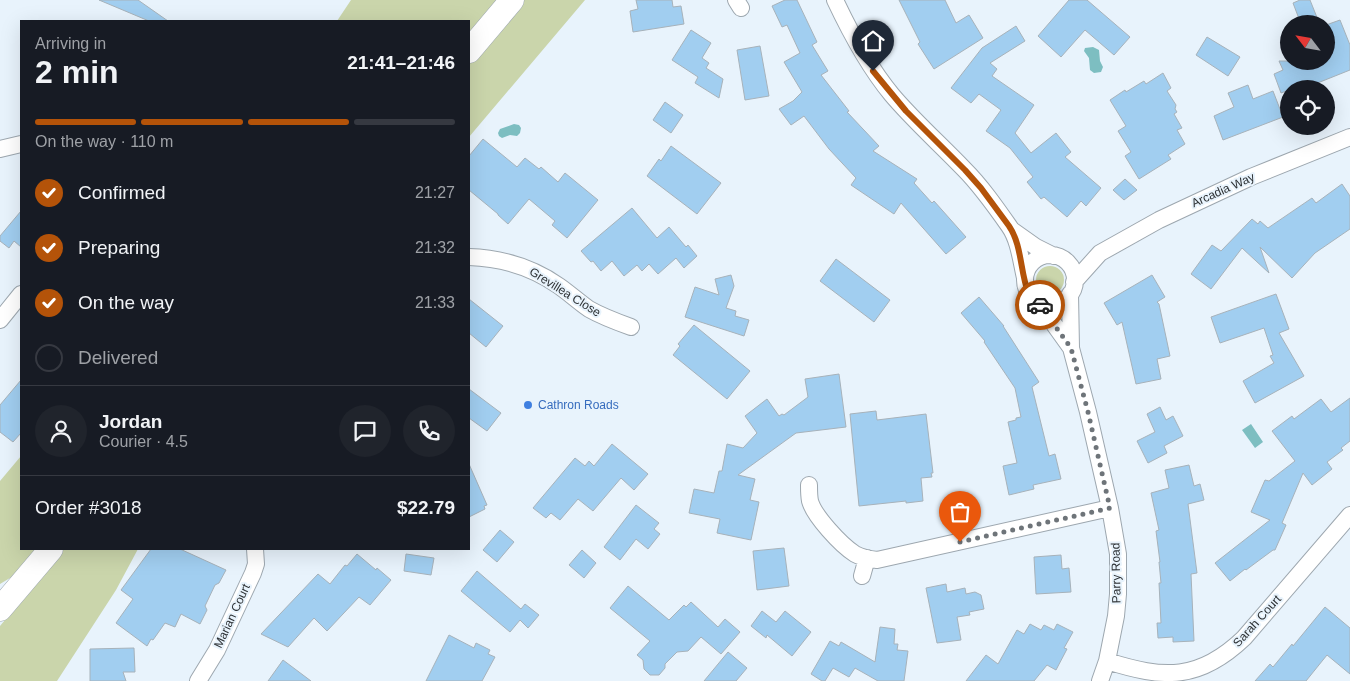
<!DOCTYPE html>
<html lang="en">
<head>
<meta charset="utf-8">
<style>
  body { margin:0; font-family:Helvetica,sans-serif; background:#20242c; color:#f1f3f6; height:100vh; display:flex; flex-direction:column; font-size:19px; white-space:nowrap }
  * { box-sizing:border-box; margin:0 }
  p { font-size:16px; color:#9ea1a6 }
  .icon { flex:none; width:28px; height:28px; fill:none; stroke:currentColor; stroke-width:2; stroke-linecap:round; stroke-linejoin:round }
  .map { position:relative; flex:1; overflow:hidden }
  .side { position:absolute; left:20px; top:20px; width:450px; height:530px; display:flex; flex-direction:column; background:#171b24; border-radius:0px; box-shadow:0 5px 20px #0002 }
  .side>* { flex:none }
  .needle { width:32px; rotate:301deg }
  .fabs { position:absolute; left:1280px; top:15px; display:grid; gap:10px }
  .fabs a { display:grid; place-items:center; width:55px; height:55px; border-radius:50%; background:#171b24; box-shadow:0 5px 20px #0002; font-size:25px }
  .pin { position:absolute; display:grid; place-items:center; width:42px; height:42px; color:#fff; margin:-51px -21px; border-radius:50% 50% 50% 0; rotate:-45deg; box-shadow:0 0 5px #0007 }
  .pin .icon { rotate:45deg }
  .courier { position:absolute; display:grid; place-items:center; width:50px; height:50px; margin:-25px; border:4px solid #b45309; border-radius:50%; background:#fff; color:#222; box-shadow:0 1px 6px #0007 }
  .head em { font-style:normal; font-weight:700 }
  .head div { display:flex; flex-direction:column-reverse }
  .head { display:flex; align-items:center; justify-content:space-between; height:85px; padding:0 15px }
  h1 { font-size:32px; font-weight:700; line-height:38px }
  .bar { display:grid; grid-template-columns:repeat(4,1fr); gap:8px 5px; align-content:center; height:60px; padding:0 15px }
  .bar i { height:6px; border-radius:4px; background:#363941 }
  .bar .selected { background:#b45309 }
  .bar p { grid-column:span 4 }
  .line { display:flex; align-items:center; gap:12px; padding:0 15px; border-top:1px solid #363941 }
  .line div { flex:1 }
  .round { display:grid; place-items:center; flex:none; width:52px; height:52px; border-radius:26px; background:#20242c }
  ol { padding:0 15px; list-style:none }
  li { display:flex; align-items:center; gap:15px; height:55px }
  li p { margin-inline-start:auto }
  li .icon { padding:5px; border-radius:50%; background:#b45309; color:#fff; stroke-width:4 }
  li:last-child { color:#9ea1a6 }
  li i { width:28px; height:28px; border:2px solid #363941; border-radius:50% }
  .map>svg:first-child { display:block }
  .green { fill:#cad5ab }
  .water { fill:#7dbec1 }
  .building { fill:#a1cef0; stroke:#a7b2ba }
  .lines { fill:none; stroke-linecap:round; stroke-linejoin:round }
  .street-casing { stroke:#9da7af; stroke-width:18 }
  .secondary-casing { stroke:#9da7af; stroke-width:25 }
  .street { stroke:#fff; stroke-width:16 }
  .secondary { stroke:#fff; stroke-width:24 }
  .done { stroke:#6e7479; stroke-width:5; stroke-dasharray:0 9 }
  .route { stroke:#b45309; stroke-width:6 }
  .shop-dot { fill:#3f7fe0; stroke:#e8f3fc; stroke-width:2 }
  .labels { text-anchor:middle; dominant-baseline:central; stroke-width:4; stroke-linejoin:round; paint-order:stroke }
  .street-label { font-size:12px; fill:#2c3033; stroke:#e8f3fc }
  .shop-label { font-size:12px; fill:#366cbe; stroke:#e8f3fc; text-anchor:start }
</style>
</head>
<body>
<div class="map">
<svg width="1350" height="681" viewBox="0 0 1350 681">
  <rect width="100%" height="100%" fill="#e8f3fc"/>
  <!-- green -->
  <path class="green" d="M351 0H499L469 35V21H337Z
    M523 0H585L469 137V63Z
    M1036 280a14 14 0 1 1 28 0a14 14 0 1 1-28 0Z
    M21 456V549H36L15 575 0 584V481Z
    M64 549H138L116 590 57 681H0V626Z"/>
  <!-- water -->
  <path class="water" d="M1093 47 1099 50 1100 61 1103 67 1101 72 1094 73 1090 70 1089 58 1084 51 1085 48Z
    M514 124 519 125 521 128 520 133 517 136 510 135 502 138 499 136 498 133 500 129Z
    M1251 424 1263 442 1255 448 1242 430Z"/>
  <!-- building -->
  <path class="building" d="M99 0H138L168 21H149Z
    M636 0H672L673 7 681 6 684 24 633 32 630 11 638 9Z
    M785 0H797L817 42 812 45 828 71 821 75 849 111 847 112 879 146 873 151 917 179 914 183 932 203 934 201 966 237 946 254 901 203 894 214 851 185 856 178 829 149 804 116 791 125 779 109 793 101 802 92 784 62 800 53 787 25 782 27 772 6Z
    M899 0H945L956 23 969 15 983 38 934 69 918 44 920 42Z
    M1069 0H1087L1130 37 1114 55 1085 30 1061 57 1038 36Z
    M1300 0H1310L1318 20 1308 24H1301L1293 3Z
    M1340 20 1350 45V70L1315 84 1317 89H1289V90L1281 93 1274 74 1283 70 1279 61H1326V25Z
    M1016 26 1025 41 990 63 997 69 992 76 1034 105 1015 133 1031 153 1056 133 1071 152 1065 157 1101 188 1086 206 1081 201 1067 217 1044 197 1041 199 1027 182 1033 177 1010 148 986 131 1001 110 979 94 971 103 951 88 982 48Z
    M691 30 711 43 702 58 709 63 706 68 723 79 719 98 695 83 698 77 672 60Z
    M1207 37 1240 57 1228 76 1196 55Z
    M760 46 769 96 745 100 737 50Z
    M1163 73 1171 88 1167 91 1176 105 1175 109 1177 112 1174 114 1182 128 1177 130 1185 144 1168 155 1171 159 1139 179 1125 156 1131 152 1118 131 1126 126 1110 100 1125 90 1126 92 1144 81 1146 84Z
    M1248 85 1253 99 1273 91 1283 117 1223 140 1214 116 1234 107 1228 93Z
    M665 102 683 115 671 133 653 120Z
    M483 139 517 167 525 158 539 169 541 167 558 182 565 173 598 200 567 238 552 225 555 221 529 199 508 224 498 215V214L469 190V156Z
    M671 146 721 183 697 214 647 176 659 159 661 161Z
    M1125 179 1137 190 1124 200 1113 190Z
    M1342 184 1350 196V229L1315 253 1292 278 1260 247 1269 273 1242 248 1211 289 1191 274 1212 245 1221 251 1252 219 1258 224 1260 221 1268 228 1312 198 1316 203Z
    M632 208 657 238 669 227 686 247 688 245 697 256 684 268 676 258 658 274 649 264 642 271 637 265 624 276 612 261 601 271 593 261 591 262 581 251Z
    M21 211V247L14 241 9 248 0 241V236Z
    M836 259 890 300 874 322 820 281Z
    M731 275 734 286 726 308 736 311 735 316 749 320 744 336 685 317 695 287 719 295 715 279Z
    M1152 275 1165 297 1157 302 1159 304 1170 356 1157 359 1161 379 1136 384 1122 322 1117 325 1104 303Z
    M1276 294 1289 329 1279 333 1304 376 1255 403 1243 381 1274 363 1270 356 1273 355 1264 328 1220 343 1211 317Z
    M979 297 1004 326H1003L1039 382 1032 387 1049 456 1055 454 1061 479 1033 485 1034 489 1009 495 1003 466 1017 463 1008 422 1016 420V418L1021 417 1015 388 984 342 985 341 961 313Z
    M469 299 503 326 486 347 469 333Z
    M694 325 750 371 727 399 673 355 680 346 678 344Z
    M839 374 846 427 796 433 738 475 755 479 750 500 759 502 751 540 717 533 720 519 689 513 694 489 714 493 719 471H722L727 444 743 448 757 433 745 416 767 399 779 416 782 414 784 415 808 397 805 379Z
    M21 380V433L13 442 0 432V405Z
    M469 389 501 413 487 431 469 418Z
    M1350 398V441L1341 448 1343 450 1327 462 1332 469 1312 485 1303 473 1282 523 1286 525 1275 550H1273L1246 570 1245 569 1230 581 1215 563 1270 520 1251 512 1265 480 1269 481 1295 461 1272 431 1292 416 1294 419 1321 399 1331 412Z
    M1160 407 1166 420 1173 416 1183 436 1164 446 1167 453 1148 463 1137 441 1155 432 1147 414Z
    M876 411 877 420 926 414 933 473H931L932 477 921 478 923 501 906 503V501L859 506 850 414Z
    M612 444 648 474 634 490 621 478 593 511 578 499 560 520 551 513 546 518 533 508 575 458 585 466 589 461 594 466Z
    M469 464 487 505 484 506 485 509 469 517Z
    M1189 465 1194 486 1200 484 1204 500 1188 504 1197 573 1191 574 1194 641 1173 642V637L1158 638 1157 623H1161L1159 583H1161L1159 562H1160L1156 531 1159 530 1151 493 1169 488 1165 470Z
    M636 505 659 523 654 529 660 534 648 549 636 539 620 560 604 547Z
    M500 530 514 542 497 562 483 550Z
    M784 548 789 586 757 590 753 551Z
    M151 549H180L226 570 219 583 215 585 205 606 207 610 200 624 181 614 175 627 165 623 153 640 151 639 147 646 116 623 133 599 121 590Z
    M582 550 596 563 584 578 569 565Z
    M357 554 376 570 377 568 391 580 370 605 359 597 327 631 314 618 288 647 261 634 318 574 330 584 345 565 347 566Z
    M406 554 434 558 431 575 404 571Z
    M1061 555 1062 569 1069 568 1071 592 1036 594 1034 557Z
    M477 571 521 609 525 604 539 615 528 628 520 620 510 632 461 591Z
    M946 584 947 592 965 588 966 594 975 592 981 595 984 609 969 612 970 615 957 617 961 640 937 643 926 588Z
    M628 586 669 620 684 605 686 607 691 602 718 627 725 619 740 632 721 654 701 637 688 651 677 652 665 664V668L659 675H650L644 669 643 660 637 655 650 641 610 608Z
    M1325 607 1350 628V674L1327 655 1306 681H1255L1270 664 1273 667 1292 644 1293 646Z
    M762 611 776 622 785 611 811 632 792 656 767 635 766 638 751 626Z
    M1030 624 1041 630 1044 625 1054 630 1057 624 1073 632 1064 648 1067 649 1056 670 1047 665 1034 681H966L986 655 998 664 1017 630 1024 634Z
    M880 627 895 629 894 644H898L897 650 908 651 904 681H878L855 668 849 677 833 668 825 681H822L811 674 830 641 839 646 841 642 875 662Z
    M449 635 474 648 476 643 490 650 488 654 495 657 482 681H426Z
    M134 648 135 672H123L126 681H90V649Z
    M728 652 747 668 736 681H704Z
    M283 660 311 681H268Z"/>
  <g class="lines">
    <!-- street casing -->
    <g class="street-casing">
      <path id="street" d="M736 0 741 8
        M835 0C851 34 868 66 892 95 914 121 940 144 964 169 981 186 995 206 1009 226 1019 240 1021 261 1025 278
        M0 149 21 144
        M1012 230 1036 247 1054 256
        M1025 280a25 25 0 1 1 50 0a25 25 0 1 1-50 0Z
        M469 257C501 258 532 267 559 286 569 293 579 302 589 309 603 317 617 322 631 327
        M1074 282 1100 253 1159 220 1251 177 1350 137
        M1070 294 1071 348 1088 412 1110 508 1118 554V594L1116 616 1107 661 1100 681
        M1038 302 1071 348
        M0 320 21 294
        M809 485C809 491 809 496 810 501 814 516 841 545 855 554 862 558 869 559 877 560L1110 508
        M862 576 867 558
        M1107 661C1164 679 1199 681 1244 638L1350 515
        M198 681 217 650 253 573 256 564 255 549"/>
    </g>
    <!-- secondary casing -->
    <g class="secondary-casing">
      <path id="secondary" d="M469 51 512 0
        M0 609 51 549"/>
    </g>
    <!-- street -->
    <use href="#street" class="street"/>
    <!-- secondary -->
    <use href="#secondary" class="secondary"/>
  </g>
  <g class="lines">
    <!-- done -->
    <path class="done" d="M960 542 1110 508 1088 412 1071 348 1040 305"/>
    <!-- route -->
    <path class="route" d="M873 71 906 111 965 170 981 188 1009 226C1022 245 1020 271 1028 292L1032 298 1040 305"/>
  </g>
  <!-- markers -->
  <circle class="shop-dot" cx="528" cy="405" r="5"/>
  <g class="labels">
    <!-- street labels -->
    <g class="street-label">
      <text transform="translate(1223 190) rotate(-24)">Arcadia Way</text>
      <text transform="translate(565 292) rotate(32)">Grevillea Close</text>
      <text transform="translate(1116 573) rotate(-91)">Parry Road</text>
      <text transform="translate(232 616) rotate(-65)">Marian Court</text>
      <text transform="translate(1257 621) rotate(-48)">Sarah Court</text>
    </g>
    <!-- shop labels -->
    <g class="shop-label">
      <text x="538" y="405">Cathron Roads</text>
    </g>
  </g>
</svg>
<div class="fabs">
<a><svg class="needle" viewBox="-14 -14 28 28"><path d="M0-13l5 13h-10z" fill="#e53935"/><path d="M0 13l5-13h-10z" fill="#9ea1a6"/></svg></a>
<a><svg class="icon" aria-label="locate" viewBox="0 0 24 24"><circle cx="12" cy="12" r="6"/><path d="M12 2v4M12 18v4M2 12h4M18 12h4"/></svg></a>
</div>
<div class="pin" style="left:960px;top:542px;background:#ea580c"><svg class="icon" aria-label="bag" viewBox="0 0 24 24"><path d="M5 8h14l-1 12H6zM9 8a3 3 0 0 1 6 0"/></svg></div>
<div class="pin" style="left:873px;top:71px;background:#1f2937"><svg class="icon" aria-label="home" viewBox="0 0 24 24"><path d="M3 11l9-7 9 7M6 9v11h12V9"/></svg></div>
<div class="courier" style="left:1040px;top:305px"><svg class="icon" aria-label="car" viewBox="0 0 24 24"><path d="M5 17H2v-5l4-1 3-4h7l3 4 3 1v5h-3M9 17h6M6 11h13"/><circle cx="7" cy="17" r="2"/><circle cx="17" cy="17" r="2"/></svg></div>
<section class="side">
<div class="head"><div><h1>2 min</h1><p>Arriving in</p></div><em>21:41–21:46</em></div>
<div class="bar"><i class="selected"></i><i class="selected"></i><i class="selected"></i><i></i><p>On the way · 110 m</p></div>
<ol>
<li><svg class="icon" aria-label="check" viewBox="0 0 24 24"><path d="M5 12l5 5 9-10"/></svg>Confirmed<p>21:27</p></li>
<li><svg class="icon" aria-label="check" viewBox="0 0 24 24"><path d="M5 12l5 5 9-10"/></svg>Preparing<p>21:32</p></li>
<li><svg class="icon" aria-label="check" viewBox="0 0 24 24"><path d="M5 12l5 5 9-10"/></svg>On the way<p>21:33</p></li>
<li><i></i>Delivered</li>
</ol>
<div class="line" style="height:90px"><a class="round"><svg class="icon" aria-label="person" viewBox="0 0 24 24"><circle cx="12" cy="8" r="4"/><path d="M4 21q1-7 8-7t8 7"/></svg></a><div><b>Jordan</b><p>Courier · 4.5</p></div><a class="round"><svg class="icon" aria-label="chat" viewBox="0 0 24 24"><path d="M4 5h16v11H9l-5 4z"/></svg></a><a class="round"><svg class="icon" aria-label="phone" viewBox="0 0 24 24"><path d="M5 4h4l2 5-3 2q2 4 5 5l2-3 5 2v4C11 20 4 13 5 4z"/></svg></a></div>
<div class="line" style="height:65px"><div>Order #3018</div><b>$22.79</b></div>
</section>
</div>
</body>
</html>
